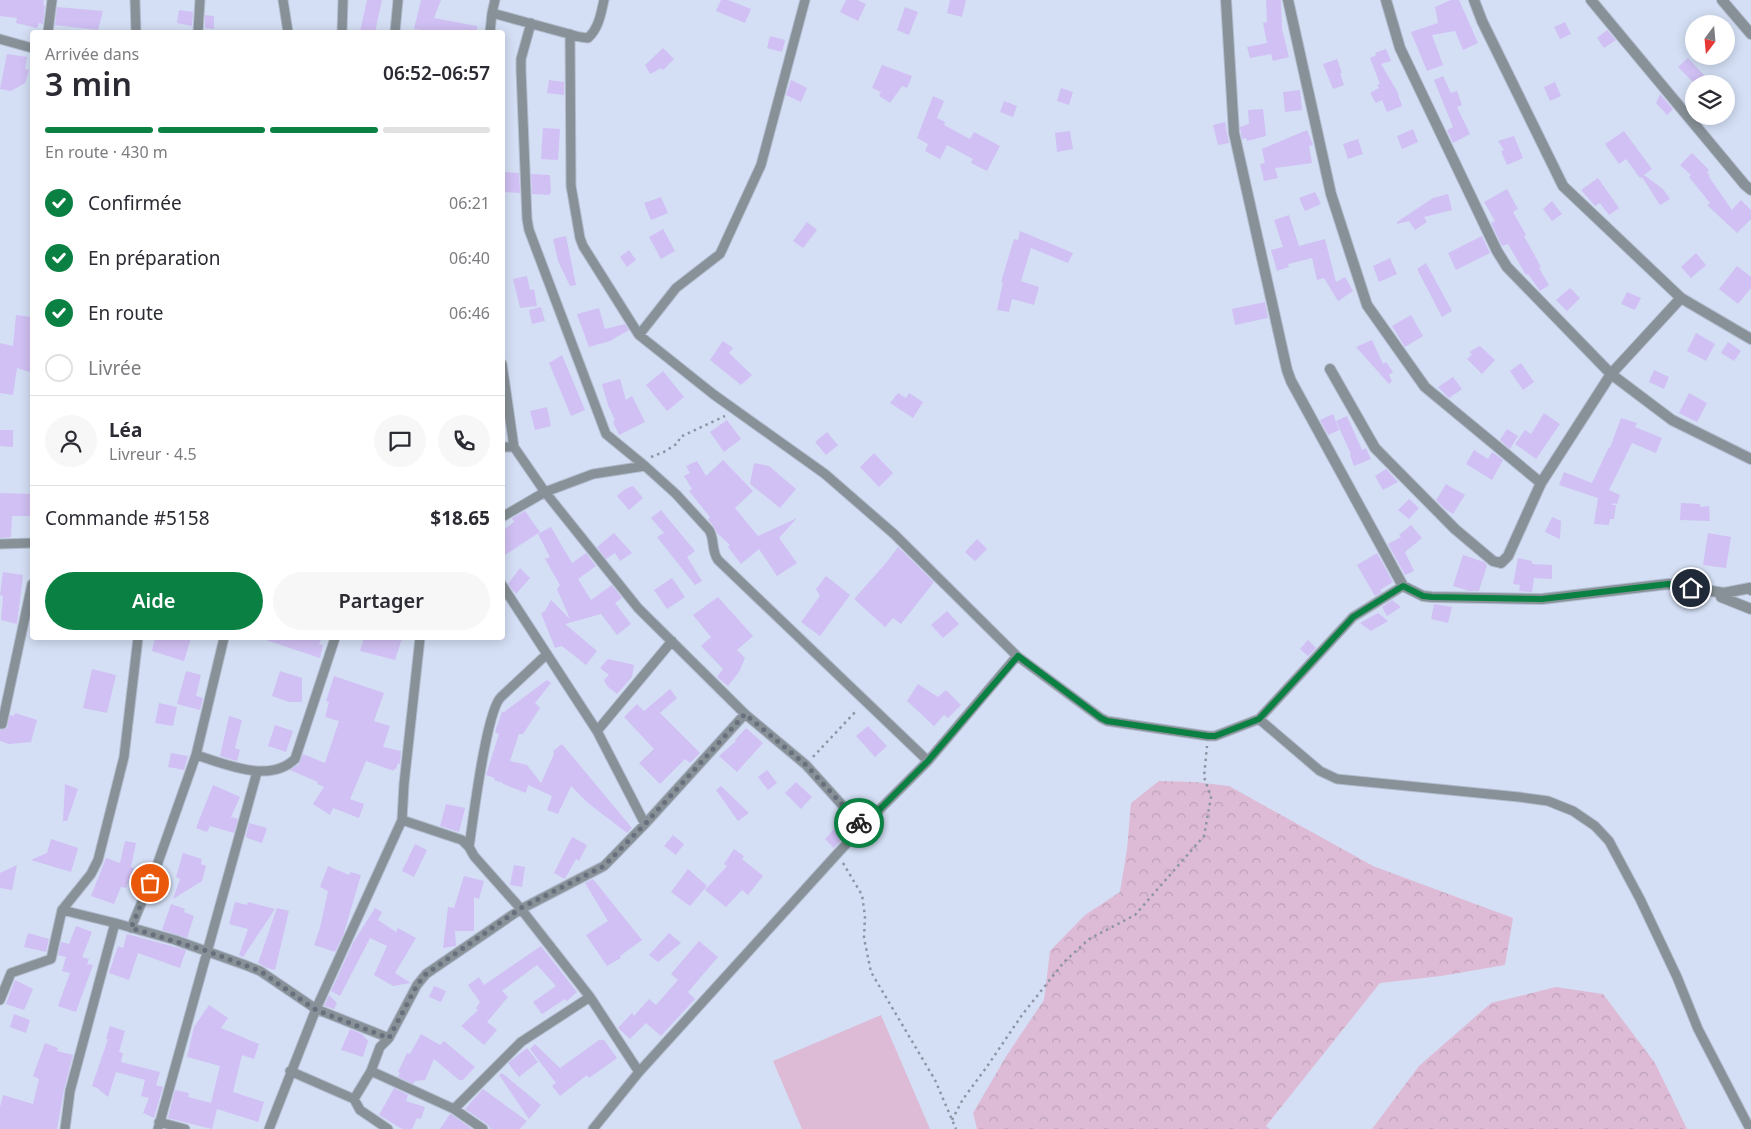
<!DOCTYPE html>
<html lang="fr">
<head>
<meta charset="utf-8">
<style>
  body { margin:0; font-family:"Noto Sans",sans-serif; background:#f7f7f7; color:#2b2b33; height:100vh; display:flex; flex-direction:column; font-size:19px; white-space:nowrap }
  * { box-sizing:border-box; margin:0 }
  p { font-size:16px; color:#7c7c81 }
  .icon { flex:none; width:28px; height:28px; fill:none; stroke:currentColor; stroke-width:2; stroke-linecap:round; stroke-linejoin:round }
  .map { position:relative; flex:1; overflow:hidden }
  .panel { position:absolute; left:30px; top:30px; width:475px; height:610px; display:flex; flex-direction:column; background:#fff; border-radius:5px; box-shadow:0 2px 12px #0003 }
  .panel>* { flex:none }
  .needle { width:32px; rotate:196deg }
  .buttons { position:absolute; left:1685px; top:15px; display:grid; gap:10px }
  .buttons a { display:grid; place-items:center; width:50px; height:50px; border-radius:50%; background:#fff; box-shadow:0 2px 12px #0003; font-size:25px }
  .pin { position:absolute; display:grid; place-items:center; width:42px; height:42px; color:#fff; margin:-21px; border:2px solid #fff; border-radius:50%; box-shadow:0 1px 5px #0007 }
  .courier { position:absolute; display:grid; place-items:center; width:50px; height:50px; margin:-25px; border:4px solid #0b8043; border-radius:50%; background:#fff; color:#222; box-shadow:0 1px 6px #0007 }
  .summary em { font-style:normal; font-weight:600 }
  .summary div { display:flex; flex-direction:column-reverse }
  .summary { display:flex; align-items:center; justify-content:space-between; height:85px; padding:0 15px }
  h1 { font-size:32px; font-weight:600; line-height:38px }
  .bar { display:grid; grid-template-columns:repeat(4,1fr); gap:8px 5px; align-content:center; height:60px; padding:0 15px }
  .bar i { height:6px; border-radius:4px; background:#e1e1e2 }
  .bar .current { background:#0b8043 }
  .bar p { grid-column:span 4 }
  .line { display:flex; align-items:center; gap:12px; padding:0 15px; border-top:1px solid #e1e1e2 }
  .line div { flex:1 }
  .round { display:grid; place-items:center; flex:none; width:52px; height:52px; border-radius:26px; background:#f7f7f7 }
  ol { padding:0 15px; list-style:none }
  li { display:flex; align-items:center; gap:15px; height:55px }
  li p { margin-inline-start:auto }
  li .icon { padding:5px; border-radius:50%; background:#0b8043; color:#fff; stroke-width:4 }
  li:last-child { color:#7c7c81 }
  li i { width:28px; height:28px; border:2px solid #e1e1e2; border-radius:50% }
  .button { display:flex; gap:10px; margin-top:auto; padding:10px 15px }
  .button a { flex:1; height:58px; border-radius:30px; background:#0b8043; color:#fff; font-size:20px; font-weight:600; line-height:58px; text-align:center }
  .button a+a { background:#f7f7f7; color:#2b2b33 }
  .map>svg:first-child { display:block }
  .forest { fill:url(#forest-crowns) }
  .pitch { fill:#ddbbd6 }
  .building { fill:#d0c0f4 }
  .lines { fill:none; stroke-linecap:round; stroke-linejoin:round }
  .lane-casing { stroke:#b3bdd0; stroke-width:11 }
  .street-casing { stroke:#b3bdd0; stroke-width:12 }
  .path { stroke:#8d95a5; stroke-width:2.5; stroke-dasharray:2.5 4; stroke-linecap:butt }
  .lane { stroke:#879197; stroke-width:9 }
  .street { stroke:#879197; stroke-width:10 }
  .done { stroke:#69707d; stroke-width:5; stroke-dasharray:0 9 }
  .route { stroke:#0b8043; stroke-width:6 }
</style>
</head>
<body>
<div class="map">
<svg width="1751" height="1129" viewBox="0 0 1751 1129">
  <defs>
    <pattern id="forest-crowns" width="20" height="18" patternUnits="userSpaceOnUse" patternTransform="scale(1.25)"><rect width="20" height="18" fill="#ddbbd6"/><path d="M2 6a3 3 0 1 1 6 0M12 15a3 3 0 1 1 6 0" fill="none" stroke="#bea1b9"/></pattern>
  </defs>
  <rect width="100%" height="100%" fill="#d4dff5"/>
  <!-- forest -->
  <path class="forest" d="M1159 781 1195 782 1229 786 1373 866 1513 918 1505 965 1441 976 1380 983 1266 1126 1270 1129H977L973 1113 1007 1055 1044 1000 1050 951 1085 915 1120 892 1127 849 1131 803Z
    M1556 987 1603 994 1655 1063 1687 1129H1372L1419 1066 1491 1003Z"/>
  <!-- pitch -->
  <path class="pitch" d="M881 1015 930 1129H802L773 1061Z"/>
  <!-- building -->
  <path class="building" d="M0 0H44L43 5 45 6 43 24 39 23 37 28 16 23 17 18 0 16Z
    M367 0H382L375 32H360Z
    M421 0H441L434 18 477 26V32H435L414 29Z
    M721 0H728L751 9 745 23 716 11Z
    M846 0H857L866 4 858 21 840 12Z
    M950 0H966L962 17 947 13Z
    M1266 0H1281L1282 29 1289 57 1273 61 1271 54 1250 58 1247 47 1267 43 1263 23 1267 22Z
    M1451 0H1459L1478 43 1463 50 1455 31 1432 35 1443 65 1427 71 1411 32 1438 23 1435 7Z
    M57 7 103 11 98 30 55 25Z
    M905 7 918 12 909 35 897 30Z
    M179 10 193 12 192 26 177 23Z
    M205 15 214 16V29L205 28Z
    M1565 22 1571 34 1560 39 1554 27Z
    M1607 30 1616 40 1604 48 1597 38Z
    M770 36 785 40 782 52 767 48Z
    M663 48 674 59 663 70 661 68 650 74 645 65Z
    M1386 49 1391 61 1381 64 1397 91 1402 106 1387 112 1382 100 1376 103 1370 93 1379 88 1377 85 1380 84 1370 58 1376 55 1375 53Z
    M7 54 27 57 25 69 29 70 25 83 11 91 0 89Z
    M1688 58 1704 75 1695 84 1678 67Z
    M1337 59 1342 73H1340L1344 85 1333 89 1323 64Z
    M882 65 912 76 907 88 902 86 890 103 879 96 881 92 872 88Z
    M1443 76 1451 93 1457 91 1462 105 1457 107 1470 134 1453 143 1447 130 1453 127 1434 80Z
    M549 80 564 82V95L547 93Z
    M791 80 807 88 801 102 786 95Z
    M1555 82 1561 96 1550 101 1544 87Z
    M1061 88 1073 92 1069 105 1057 101Z
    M1300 90 1302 110 1285 112 1283 92Z
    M1660 94 1673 109 1667 115 1656 103Z
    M933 96 944 101 937 118 945 122 944 125 970 139 974 132 1000 146 987 171 971 163 973 159 947 145 940 159 925 151 928 144 917 138Z
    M1004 101 1017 106 1013 117 1000 112Z
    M1263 109 1266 136 1247 141 1246 138 1242 139 1240 127 1249 124 1248 110Z
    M1225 122 1229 143 1218 145 1213 125Z
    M543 128 560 129 558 160 541 159Z
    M1413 129 1418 142 1402 149 1397 136Z
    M1307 130 1313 145 1309 146 1312 163 1275 168 1278 178 1264 181 1260 164 1265 163 1262 149Z
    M1070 131 1073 149 1057 152 1055 133Z
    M1624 131 1652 169 1644 175 1663 189 1670 199 1660 205 1642 177 1640 178 1626 159 1619 164 1605 144Z
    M1514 136 1523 158 1507 165 1501 151 1504 150 1498 141Z
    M1358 139 1363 154 1348 159 1343 144Z
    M1692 153 1709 170 1707 172 1710 176 1709 177 1732 210 1741 200 1751 210V219L1737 233 1707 205 1710 203 1689 177 1691 175 1680 165Z
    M504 172 519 173 520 193 503 192Z
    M531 174 550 175 551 193H549L550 195 532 194Z
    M1598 178 1619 208 1609 215 1600 203 1595 206 1581 190Z
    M1507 189 1518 209 1513 212 1526 235 1524 236 1541 267 1539 268 1549 285 1540 291 1528 274 1526 275 1508 244 1502 246 1491 223 1495 221 1484 202Z
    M1315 192 1321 204 1305 211 1299 198Z
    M1448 194 1452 210 1424 217 1427 222 1415 230 1409 221 1397 224V222L1433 198Z
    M661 197 668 213 651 220 644 203Z
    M1552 201 1562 214 1552 221 1543 209Z
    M1289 215 1299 246 1325 239 1336 282 1345 277 1353 291 1341 299V300L1338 301 1324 278 1317 280 1312 258 1288 264 1289 267 1277 271 1271 250 1283 247 1274 220Z
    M807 222 817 230 803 248 793 241Z
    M663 229 675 251 661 259 649 237Z
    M1020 231 1073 253 1068 263 1031 248 1021 281 1039 287 1034 305 1012 299 1009 312 997 310 1003 282H1001L1014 239 1018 240Z
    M566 236 576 285 570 286 558 261 553 239Z
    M1482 236 1490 253 1456 270 1448 253Z
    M629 250 636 260 627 267 620 257Z
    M1696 253 1706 265 1691 278 1681 267Z
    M1390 258 1397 274 1379 282 1373 266Z
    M1426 263 1452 311 1442 317 1417 269Z
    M1737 266 1751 277V288L1738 304 1719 289Z
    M527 276 530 290 534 289 537 306 520 308 513 279Z
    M1570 288 1580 298 1567 311 1556 300Z
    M1627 292 1641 298 1635 310 1621 304Z
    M1265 302 1268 318 1235 325 1232 309Z
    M541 307 545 321 532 324 529 310Z
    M599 308 605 329 625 324 629 330 610 341 589 347 577 314Z
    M16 315 32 317V373L17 368 13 395 0 393V343L13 346Z
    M1411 315 1423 336 1405 347 1392 326Z
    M1696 333 1715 344 1706 361 1687 351Z
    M1372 340 1383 364 1386 362 1393 372 1389 375 1392 381 1389 384 1356 347Z
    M723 341 733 348 729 353 752 375 741 385 710 360Z
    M1728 342 1741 351 1734 361 1721 353Z
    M1480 346 1495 360 1482 374 1467 359 1472 354 1469 352Z
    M562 355 585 410 571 416 549 363Z
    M1521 363 1534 382 1523 390 1510 371Z
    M1654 370 1669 377 1664 389 1649 382Z
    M663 371 684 397 667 411 646 385Z
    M1453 377 1462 389 1449 398 1438 387Z
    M620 379 626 400 632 396 645 422 619 435 613 422 615 420 608 405 602 384Z
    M898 393 906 398 909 393 923 402 913 418 890 403Z
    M1689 393 1707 403 1697 422 1679 413Z
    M547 407 551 426 535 430 530 411Z
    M1544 413 1560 424 1536 459 1515 444 1525 430 1531 434Z
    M1333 414 1339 430 1328 435 1320 420Z
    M1347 416 1362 450 1366 448 1371 459 1354 466 1350 455 1351 454 1336 421Z
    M1621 418 1637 423 1635 427 1662 438 1656 453 1632 443 1609 490 1620 495 1617 504 1613 503 1612 505H1616L1614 519H1610L1609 525 1594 524 1598 498 1559 485 1564 472 1592 483 1609 447 1610 448Z
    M727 420 741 439 724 452 710 432Z
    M1507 429 1518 436 1510 449 1500 440Z
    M0 430H13V447L0 446Z
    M827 432 838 445 826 455 815 442Z
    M1474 450 1488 459 1492 452 1503 460 1492 480 1466 464Z
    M874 453 893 473 879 487 860 467Z
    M723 460 753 491 735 508 758 536 797 518 779 538 797 563 777 576 759 549 741 564 728 547 730 545 717 533 714 527 708 519 710 517 689 491 692 489 684 476 690 473 686 466 697 461 706 476Z
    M754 463 769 466 796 489 780 508 750 484Z
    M1386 469 1398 482 1383 490 1375 476Z
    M1446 484 1465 495 1453 514 1445 509 1436 500Z
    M633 486 643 498 629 510 617 496 625 489Z
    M0 493 32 494V516H12L11 537 0 538Z
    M1409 499 1419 508 1409 519 1398 510Z
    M1681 503 1700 504V507L1709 506 1710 521 1680 520Z
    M661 510 695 551 687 557 702 581 695 585 657 537 664 533 651 518Z
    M525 511 540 532 502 557V531L514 522 512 518Z
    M1552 517 1561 521 1560 539 1545 532Z
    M1411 525 1422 538 1405 552 1414 571 1405 575 1388 544 1401 537 1399 535Z
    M551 527 572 563 586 553 596 566 578 579 591 600 612 585 622 598 615 603 631 624 617 635 601 614 565 624 597 651 586 665 562 646 555 648 541 613 545 611 551 600 570 619 557 589 560 585 545 559 550 557 538 534Z
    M614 533 632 553 620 561 615 553 606 559 597 547Z
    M1708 533 1731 537 1726 568 1703 565Z
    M977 539 987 549 975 561 965 552Z
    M898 547 934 582 901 624 893 618 885 627 854 599 886 563Z
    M1377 553 1393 582 1380 590 1382 592 1375 596 1357 565Z
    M1463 555 1484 562 1487 565 1479 591H1469L1453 586Z
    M1518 558 1532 561V564L1552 565V579L1534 578 1532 592 1519 591 1520 585 1513 584Z
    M520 568 530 578 516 594 508 584Z
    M3 572 23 575 17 624 1 620 3 596 0 595Z
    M826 576 850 595 820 636 801 622 820 596 816 589Z
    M672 578 685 597 667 609 654 590Z
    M718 597 753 636 737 650 745 658 739 672 728 686 717 677 723 669 701 646 711 637 693 615Z
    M1392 600 1401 607 1387 616 1382 607Z
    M1434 604 1452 607 1448 623 1431 619Z
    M947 611 959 624 943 638 931 625Z
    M1378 613 1388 621 1371 631 1360 623Z
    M155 638H191L184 661 152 651Z
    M266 638H322L319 644 323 645 320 658 266 640Z
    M364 638H402L395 660 360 651Z
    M1308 640 1316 648 1308 656 1300 649Z
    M608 659 634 665 632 677 617 694 607 686 604 680 609 675 600 668Z
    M92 669 116 675 107 713 83 708Z
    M186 671 201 675 196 696 203 698 200 710 177 704Z
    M280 671 302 678V702H289L272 696Z
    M334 676 384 693 374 721 390 726 383 747 401 751 400 764 398 763 396 769H394V771L366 761 350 799 364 804 359 818 333 808 330 815 313 804 324 787 317 784 318 782 290 770 299 764 303 754 325 763 339 721 325 717 329 702 326 701Z
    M547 680 551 683 535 703 540 708 523 734H519L510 761 527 765 541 783 554 754 553 751 562 744 632 828 627 833 588 803 571 786 558 814 547 810 552 796 528 785 526 793 503 784V783L494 780 495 778 486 775 499 734 495 732 502 712H504Z
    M918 684 938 697 946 690 961 705 948 718 944 715 934 726 907 701Z
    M670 689 677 698 660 713 700 753 690 763 685 759 660 784 639 763 654 749 624 717 637 704 644 711Z
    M159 703 177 707 173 726 155 723Z
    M15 713 37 720 31 742 9 744 0 741V730L7 728 10 715 14 716Z
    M229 716 242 720 235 748 240 750 237 761 220 756Z
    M275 725 293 731 286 752 268 746Z
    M868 726 887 746 875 757 856 736Z
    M746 728 763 743 737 772 719 756 736 741 735 740Z
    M171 753 188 756 184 770 168 767Z
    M767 770 777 783 768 790 758 777Z
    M796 782 812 797 801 809 785 793Z
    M65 784 78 789 67 821H63Z
    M213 785 240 797 231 817 238 819 234 833 210 826 207 832 196 828Z
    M721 786 749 813 738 821 716 790Z
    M446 804 465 808 459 832 440 826Z
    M249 823 267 828 262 843 247 838 246 836Z
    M835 828 845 836 834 848 825 839Z
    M673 835 684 844 676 855 664 846Z
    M572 837 587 845 579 861 576 859 565 879 554 873Z
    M51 839 78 848 71 872 31 860 47 853Z
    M125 841 136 843 131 867 134 868 126 888 121 887 114 904 91 896 106 858 120 863Z
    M415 844 427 850 414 877 402 871Z
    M734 849 744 856 742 859 763 876 748 895 742 890 726 907 705 890 727 866 724 864Z
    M183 853 202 859 201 864 206 866 202 881 173 899 180 879 176 877Z
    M17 865 12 890 0 888V873Z
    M514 865 525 867 522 887 510 885Z
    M328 866 349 875 350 872 361 875 343 936 335 952 314 945 320 928 328 891 320 887Z
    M688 869 707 886 690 906 671 892Z
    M464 876 484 881 479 899 474 897V931H455L456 946 443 948 448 907 454 908Z
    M593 879 642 940 620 956 621 958 607 966 586 935 608 921 585 883Z
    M235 902 247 905 248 902 275 909 243 957 239 955 248 929 229 924Z
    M171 904 185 909 184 912 194 916 187 938 162 930Z
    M277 908 289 911 275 970 267 968 258 963Z
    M375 908 382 912 378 920 396 932 398 928 416 938 395 973 411 983 393 986 374 975 387 946 370 938 340 996 331 991 354 941Z
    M76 926 92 932 82 957 89 959 87 964 93 965 76 1012 58 1006 70 973 62 971 66 957 58 955 61 942 69 944Z
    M28 933 49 939 46 952 24 947Z
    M669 933 681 943 658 962 649 955Z
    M127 934 186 950 180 968 138 953 129 980 109 973 118 946 123 948Z
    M699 941 718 957 688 992 695 999 661 1036 646 1023 630 1039 618 1028 632 1013 634 1016 649 999 656 1005 678 980 671 974Z
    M541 946 577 992 567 1001 565 999 542 1014 533 1002 556 986 537 965 502 991 508 997 487 1022 497 1030 484 1045 461 1026 478 1010 476 1008 480 1002 468 985 479 977 484 985Z
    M15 980 33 989 24 1010 6 1004Z
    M434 986 446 991 441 1002 429 997Z
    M329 995 337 1003 334 1009 324 1006Z
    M209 1005 228 1018 221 1028 259 1044 254 1059 242 1055 233 1092 264 1102 258 1122 217 1109 212 1129 168 1118 175 1090 189 1093 188 1097 211 1103 220 1066 187 1057 194 1027Z
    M14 1014 30 1020 26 1033 10 1027Z
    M110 1026 125 1031 119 1052 123 1053 121 1062 160 1072 156 1085 163 1087 154 1118 143 1113 149 1098 141 1096 145 1080 116 1072 108 1097 97 1088 92 1086 108 1039H106Z
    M350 1029 362 1034 368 1041 363 1057 341 1050Z
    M421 1034 440 1045 444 1041 475 1067 463 1080H459L434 1059 425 1080 415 1081 413 1084 398 1077 400 1073 398 1072 407 1053 410 1054Z
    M599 1040H604L617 1058 589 1078 587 1075 560 1096 552 1086 556 1083 530 1049 535 1044 560 1068Z
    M45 1043 58 1048 57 1051 73 1055 64 1090 57 1129H0V1107L3 1095 33 1104 39 1079 33 1076Z
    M527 1048 538 1062 519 1077 508 1063Z
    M502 1073 541 1105 529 1119 499 1075Z
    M394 1088 408 1095 406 1101 425 1107 421 1119 417 1118 412 1129H402L379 1115Z
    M483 1089 527 1121 520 1129H491L487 1124 465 1109Z
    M450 1114H451L472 1129H440Z"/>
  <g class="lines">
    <!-- lane casing -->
    <g class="lane-casing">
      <path id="lane" d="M135 0 136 32
        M283 0 288 32
        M492 13 580 37 588 38C599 28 601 13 604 0
        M531 23 521 59V70L527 219 529 230 606 434 645 466 676 494 709 530C715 539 711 551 718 560L928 761
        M48 32 52 0
        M198 32 200 0
        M342 32 343 0
        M395 32 398 0
        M490 32 492 13 495 0
        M570 34 571 186 580 238 583 246 639 335 713 394 825 474 894 534 1017 656
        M0 39 32 48
        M639 335 676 288 720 254 761 165 805 0
        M502 364 514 447 545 492 638 608 745 714 806 765 862 827
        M502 447H514
        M502 517 545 492 593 474 645 466
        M0 544 32 543
        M502 585 597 731 645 824
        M1259 719 1320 771 1337 779 1519 797 1548 801 1573 811 1595 826 1609 841 1640 899 1677 977 1698 1029 1750 1129
        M0 724H2L32 584
        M597 731 672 641
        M196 755C226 764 269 784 295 759L335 638
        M402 820 462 840 469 847 474 856 521 909 590 997 639 1072
        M469 847C473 821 486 711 501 697L547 654
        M62 910 115 923 175 940 245 965 260 971 316 1009 389 1038
        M131 928 156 868 196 755 224 638
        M0 1000 11 973 51 959 62 910 91 874 98 860 124 757 138 638
        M290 1071 354 1099
        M371 1071 454 1109 483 1129
        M454 1109 521 1042 590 997
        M159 1122 185 1129
        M65 1129 70 1091 115 923
        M158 1129 257 772
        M269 1129 316 1009 402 820 404 784 420 638
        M388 1129 360 1110 354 1099 371 1071 380 1047 389 1038 417 985 426 974 521 909 604 866 645 824 745 714
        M593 1129 639 1072 837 854 862 827 928 761 1017 656 1101 718 1107 721 1208 736H1215L1259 719 1353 617 1403 586"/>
    </g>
    <!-- street casing -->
    <g class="street-casing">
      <path id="street" d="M1226 0 1234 133 1287 370 1291 381 1403 586 1423 596 1432 597 1542 599 1668 584 1724 593 1750 588 1751 590
        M1288 0 1331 194 1367 305 1425 387 1541 483
        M1386 0 1400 48 1497 251 1507 267 1611 374 1672 420 1751 459
        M1474 0 1482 21 1563 186 1681 298 1751 339
        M1591 0 1745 185 1751 190
        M1722 0 1751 34
        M1330 369 1375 448 1455 529 1493 561 1501 563 1508 556 1541 483 1611 374 1681 298
        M1724 593 1721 597 1751 609"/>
    </g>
    <!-- path -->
    <path class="path" d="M651 457 664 452 678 443 680 437 725 416
      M813 757 857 710
      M843 863 862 895 865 916 864 938 871 972 935 1080 956 1129
      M952 1120 963 1099 986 1068 1022 1015 1064 962 1089 939 1135 915 1204 836 1211 797 1204 777 1207 746"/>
    <!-- lane -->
    <use href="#lane" class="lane"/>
    <!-- street -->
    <use href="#street" class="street"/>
  </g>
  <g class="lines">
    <!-- done -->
    <path class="done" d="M150 883 131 928 207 951 260 971 316 1010 389 1038 417 985 426 974 521 908 604 866 645 824 745 714 806 765 859 823"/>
    <!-- route -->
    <path class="route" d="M859 823 862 827 928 761 1018 656 1101 718 1107 721 1208 736H1215L1259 719 1353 617 1403 586 1423 596 1432 597 1542 599 1668 584 1691 588"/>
  </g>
</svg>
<div class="buttons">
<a><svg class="needle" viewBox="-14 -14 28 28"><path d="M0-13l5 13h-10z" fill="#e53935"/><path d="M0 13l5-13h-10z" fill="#7c7c81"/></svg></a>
<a><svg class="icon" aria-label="layers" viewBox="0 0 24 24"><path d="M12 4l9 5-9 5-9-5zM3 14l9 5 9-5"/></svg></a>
</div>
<div class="pin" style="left:150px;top:883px;background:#ea580c"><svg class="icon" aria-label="bag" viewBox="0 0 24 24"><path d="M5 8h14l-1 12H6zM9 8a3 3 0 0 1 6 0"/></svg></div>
<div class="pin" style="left:1691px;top:588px;background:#1f2937"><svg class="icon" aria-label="home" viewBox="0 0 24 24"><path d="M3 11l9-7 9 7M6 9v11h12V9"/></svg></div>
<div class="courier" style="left:859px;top:823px"><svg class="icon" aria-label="bike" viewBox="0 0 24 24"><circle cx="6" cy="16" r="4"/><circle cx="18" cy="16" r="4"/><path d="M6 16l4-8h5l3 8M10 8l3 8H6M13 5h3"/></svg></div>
<section class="panel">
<div class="summary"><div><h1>3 min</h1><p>Arrivée dans</p></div><em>06:52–06:57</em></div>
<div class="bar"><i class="current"></i><i class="current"></i><i class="current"></i><i></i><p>En route · 430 m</p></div>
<ol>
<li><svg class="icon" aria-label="check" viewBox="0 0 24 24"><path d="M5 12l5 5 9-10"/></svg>Confirmée<p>06:21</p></li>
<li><svg class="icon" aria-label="check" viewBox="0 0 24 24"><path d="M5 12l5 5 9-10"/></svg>En préparation<p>06:40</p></li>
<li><svg class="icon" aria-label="check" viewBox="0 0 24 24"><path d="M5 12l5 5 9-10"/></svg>En route<p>06:46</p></li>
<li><i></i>Livrée</li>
</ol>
<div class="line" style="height:90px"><a class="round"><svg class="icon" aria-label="person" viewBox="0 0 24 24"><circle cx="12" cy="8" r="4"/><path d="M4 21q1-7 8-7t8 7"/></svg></a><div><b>Léa</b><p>Livreur · 4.5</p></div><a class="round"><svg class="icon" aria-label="chat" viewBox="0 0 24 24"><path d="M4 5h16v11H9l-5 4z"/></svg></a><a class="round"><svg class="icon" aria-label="phone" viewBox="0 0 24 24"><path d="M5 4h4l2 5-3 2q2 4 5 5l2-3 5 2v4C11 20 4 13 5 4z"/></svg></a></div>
<div class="line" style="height:65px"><div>Commande #5158</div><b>$18.65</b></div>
<div class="button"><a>Aide</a><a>Partager</a></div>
</section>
</div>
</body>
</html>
